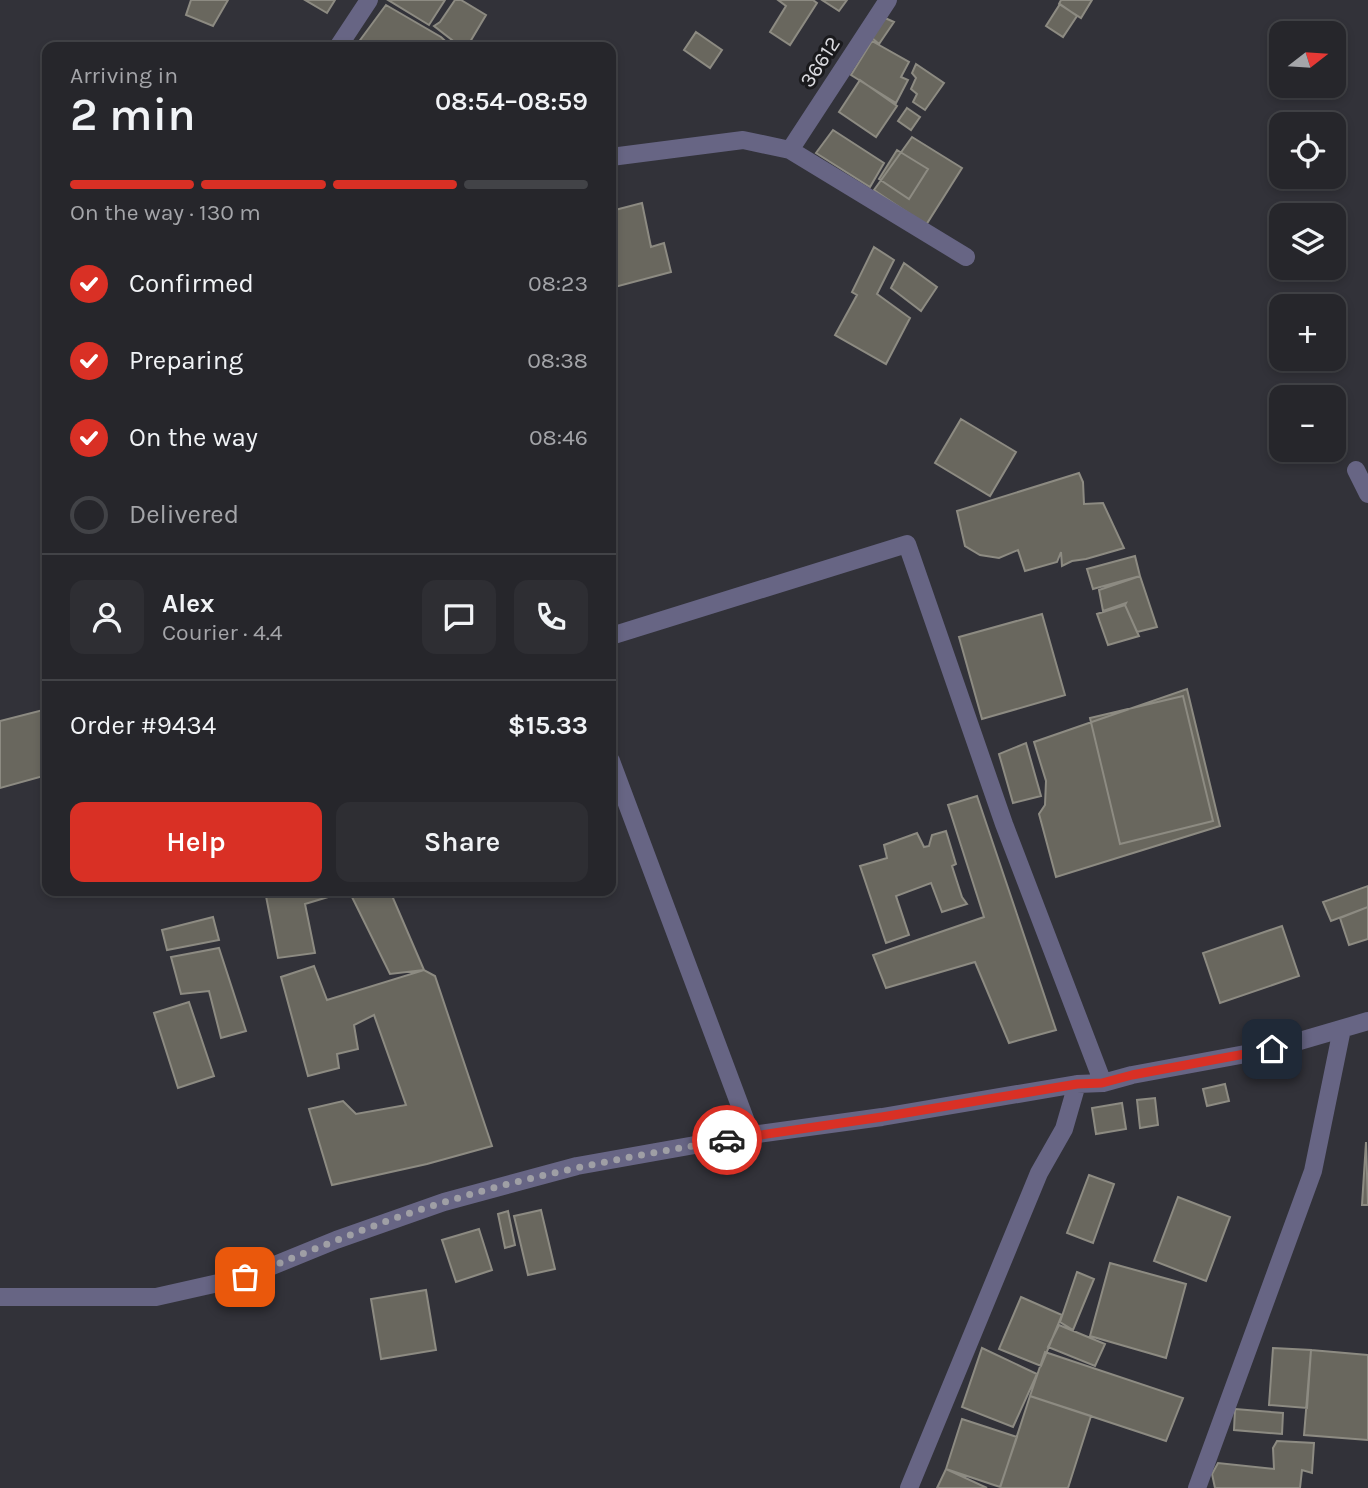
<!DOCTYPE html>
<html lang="en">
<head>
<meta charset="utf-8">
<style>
  body { margin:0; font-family:Karla,sans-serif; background:#2e2e33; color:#f1f3f6; height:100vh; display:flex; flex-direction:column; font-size:26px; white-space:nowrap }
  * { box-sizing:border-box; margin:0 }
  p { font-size:23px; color:#a4a5a9 }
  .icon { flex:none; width:38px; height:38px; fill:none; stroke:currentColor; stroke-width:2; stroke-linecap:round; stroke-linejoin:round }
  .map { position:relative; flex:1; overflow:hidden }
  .side { position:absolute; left:42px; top:42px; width:574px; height:854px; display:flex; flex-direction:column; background:#26262b; border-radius:14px; box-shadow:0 4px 10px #0003,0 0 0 2px #424347 }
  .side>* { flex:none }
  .needle { width:46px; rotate:73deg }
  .fabs { position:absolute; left:1269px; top:21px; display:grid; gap:14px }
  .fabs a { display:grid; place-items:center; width:77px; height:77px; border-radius:14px; background:#26262b; box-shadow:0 4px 10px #0003,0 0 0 2px #424347; font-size:35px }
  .pin { position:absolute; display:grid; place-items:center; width:60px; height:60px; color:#fff; margin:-30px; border-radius:14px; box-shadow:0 4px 10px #0006 }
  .courier { position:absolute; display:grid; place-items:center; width:70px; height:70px; margin:-35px; border:5px solid #d93025; border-radius:50%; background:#fff; color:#222; box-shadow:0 2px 9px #0007 }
  .summary em { font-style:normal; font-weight:600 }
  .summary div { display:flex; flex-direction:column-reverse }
  .summary { display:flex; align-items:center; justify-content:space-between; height:119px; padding:0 28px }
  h1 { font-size:46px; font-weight:600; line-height:52px }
  .bar { display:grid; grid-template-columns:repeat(4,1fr); gap:10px 7px; align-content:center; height:84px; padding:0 28px }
  .bar i { height:9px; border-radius:5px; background:#424347 }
  .bar .on { background:#d93025 }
  .bar p { grid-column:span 4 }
  .line { display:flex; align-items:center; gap:18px; padding:0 28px; border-top:2px solid #424347 }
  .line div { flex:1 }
  .round { display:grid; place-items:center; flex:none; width:74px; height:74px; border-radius:14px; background:#2e2e33 }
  ol { padding:0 28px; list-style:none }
  li { display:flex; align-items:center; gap:21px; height:77px }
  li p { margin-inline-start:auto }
  li .icon { padding:7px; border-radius:50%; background:#d93025; color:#fff; stroke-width:4 }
  li:last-child { color:#a4a5a9 }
  li i { width:38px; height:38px; border:4px solid #424347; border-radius:50% }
  .primary-button { display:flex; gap:14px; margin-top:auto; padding:14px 28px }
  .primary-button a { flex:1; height:80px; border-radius:14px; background:#d93025; color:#fff; font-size:28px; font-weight:600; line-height:80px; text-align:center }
  .primary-button a+a { background:#2e2e33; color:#f1f3f6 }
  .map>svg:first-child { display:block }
  .building { fill:#69675e; stroke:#8d8b82; stroke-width:2 }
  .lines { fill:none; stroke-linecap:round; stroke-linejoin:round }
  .street { stroke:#676584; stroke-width:18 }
  .done { stroke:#9f9fa5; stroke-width:7; stroke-dasharray:0 12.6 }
  .route { stroke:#d93025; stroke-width:9 }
  .labels { text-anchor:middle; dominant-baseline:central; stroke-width:6; stroke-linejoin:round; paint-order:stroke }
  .street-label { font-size:21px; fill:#dadadf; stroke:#1a1a1d }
</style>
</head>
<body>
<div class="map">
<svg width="1368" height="1488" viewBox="0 0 1368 1488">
  <rect width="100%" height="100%" fill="#323239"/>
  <!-- building -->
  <path class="building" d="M191 0H228L213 26 186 15Z
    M305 0H335L327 13Z
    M388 0H445L429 25Z
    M455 0H461L486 15 467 47H461L434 26 440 22Z
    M778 0H813L817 3 790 45 770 32 786 6Z
    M822 0H847L839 11Z
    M1061 0H1092L1081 18 1059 4Z
    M1060 4 1077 16 1063 37 1046 26Z
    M386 5 441 37 452 47H355Z
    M885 18 894 22 879 44 872 38Z
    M696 32 722 50 710 68 684 50Z
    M872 41 909 62 901 77 908 80 896 103 851 75Z
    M916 64 944 83 925 110 913 102 917 94 911 89 916 78 912 73Z
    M860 80 897 106 876 137 839 112Z
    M907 108 920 117 911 130 898 121Z
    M833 130 884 163 870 187 816 153Z
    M912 137 962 168 926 225 874 190Z
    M897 150 928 169 909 199 879 179Z
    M642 203 651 247 664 243 671 272 611 288V211Z
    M874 247 894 260 877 294 910 318 886 364 835 335 857 295 852 292Z
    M904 263 937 287 921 311 891 288Z
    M961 419 1016 452 990 496 935 463Z
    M1079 473 1083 482 1084 504 1103 503 1124 548 1086 559 1072 561 1062 566 1061 552 1057 562 1025 571 1018 550 999 558 980 555 965 546 957 511Z
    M1135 556 1140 576 1093 589 1087 569Z
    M1140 576 1157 627 1137 632 1125 605 1126 603 1103 611 1099 590Z
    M1125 605 1139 636 1108 645 1097 614Z
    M1042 614 1065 695 982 719 959 637Z
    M1187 689 1220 826 1056 877 1039 814 1045 805 1046 781 1034 742Z
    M1183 696 1213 821 1120 844 1090 718Z
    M47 709V775L0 788V721Z
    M1026 743 1041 796 1013 803 999 754Z
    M977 796 1056 1030 1009 1043 975 962 886 988 873 955 984 917 948 805Z
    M946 831 956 864 952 866 962 897 967 904 942 912 931 883 896 896 909 935 886 943 860 866 887 858 884 845 917 833 924 847 929 846 932 835Z
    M1368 886V907L1331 921 1323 902Z
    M265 891H348L305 904 315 953 278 958Z
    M349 891H390L424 970 390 974Z
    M1368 907V939L1349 945 1340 918Z
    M213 917 219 940 167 950 162 930Z
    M1282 926 1299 976 1220 1003 1203 953Z
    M219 948 246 1031 221 1038 209 991 181 994 171 957Z
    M314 966 327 1000 424 970 435 976 492 1146 427 1164 332 1185 309 1109 343 1101 356 1114 406 1105 374 1015 354 1025 358 1049 337 1054 339 1068 308 1076 281 977Z
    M189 1002 214 1076 178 1088 154 1013Z
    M1225 1084 1229 1101 1207 1106 1203 1089Z
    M1155 1098 1158 1125 1140 1128 1137 1100Z
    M1122 1103 1126 1129 1096 1134 1092 1108Z
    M1366 1142 1368 1205H1362Z
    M1089 1175 1114 1184 1093 1243 1067 1233Z
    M1178 1197 1230 1217 1206 1281 1154 1261Z
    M541 1210 555 1269 528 1275 514 1216Z
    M508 1211 515 1245 505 1248 498 1214Z
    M479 1229 492 1270 456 1282 442 1240Z
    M1110 1263 1186 1284 1166 1358 1090 1336Z
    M1077 1272 1094 1279 1073 1330 1060 1322Z
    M426 1290 436 1350 381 1359 371 1299Z
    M1021 1297 1062 1315 1041 1366 999 1349Z
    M1059 1325 1105 1344 1095 1366 1048 1347Z
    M982 1348 1037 1374 1013 1427 962 1407Z
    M1273 1348 1311 1350 1307 1408 1269 1405Z
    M1311 1350 1368 1355V1440L1304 1435Z
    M1045 1352 1183 1398 1166 1441 1030 1396Z
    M1030 1396 1091 1416 1068 1488H1000Z
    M1235 1409 1283 1413 1282 1434 1234 1430Z
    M962 1419 1017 1437 1000 1487 946 1469Z
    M1277 1441 1314 1443 1312 1473 1302 1470 1300 1488H1215L1212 1474 1218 1463 1274 1469 1273 1448Z
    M946 1469 987 1488H937Z"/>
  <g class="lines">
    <!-- street -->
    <path class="street" d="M338 47 369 0
      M790 150 888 0
      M611 157 743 140 790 150 966 257
      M1356 470 1368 494
      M611 636 907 544 1004 824 1103 1083
      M611 761 751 1135
      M0 1297H156L245 1277 336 1240 444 1202 577 1166 751 1135 882 1117 1077 1084 1103 1083 1132 1075 1272 1049 1368 1021
      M909 1488 1039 1173 1064 1129 1077 1084
      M1197 1488 1313 1171 1342 1029"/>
  </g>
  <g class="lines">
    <!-- done -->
    <path class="done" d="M245 1277C311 1251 377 1222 445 1202 538 1173 632 1156 727 1140"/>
    <!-- route -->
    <path class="route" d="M727 1140 882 1117 1077 1084 1102 1083 1132 1075 1272 1049"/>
  </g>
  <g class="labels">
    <!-- street labels -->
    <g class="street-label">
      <text transform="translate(820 62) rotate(-57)">36612</text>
    </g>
  </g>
</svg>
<div class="fabs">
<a><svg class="needle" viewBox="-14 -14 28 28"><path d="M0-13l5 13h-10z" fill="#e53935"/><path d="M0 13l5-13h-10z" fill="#a4a5a9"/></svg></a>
<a><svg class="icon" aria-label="locate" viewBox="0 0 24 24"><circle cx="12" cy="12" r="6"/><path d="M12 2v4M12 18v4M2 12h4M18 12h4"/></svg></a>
<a><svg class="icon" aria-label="layers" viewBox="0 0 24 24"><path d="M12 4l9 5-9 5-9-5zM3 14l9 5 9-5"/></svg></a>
<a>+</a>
<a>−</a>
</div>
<div class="pin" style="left:245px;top:1277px;background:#ea580c"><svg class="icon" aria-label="bag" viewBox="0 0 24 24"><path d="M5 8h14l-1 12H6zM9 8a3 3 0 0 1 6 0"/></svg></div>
<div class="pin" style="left:1272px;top:1049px;background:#1f2937"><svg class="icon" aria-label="home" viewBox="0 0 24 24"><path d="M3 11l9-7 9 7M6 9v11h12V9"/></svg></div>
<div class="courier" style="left:727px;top:1140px"><svg class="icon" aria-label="car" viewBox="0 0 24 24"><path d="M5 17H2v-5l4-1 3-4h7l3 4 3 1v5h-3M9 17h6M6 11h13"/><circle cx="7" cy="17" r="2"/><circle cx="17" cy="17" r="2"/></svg></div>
<section class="side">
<div class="summary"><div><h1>2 min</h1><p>Arriving in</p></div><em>08:54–08:59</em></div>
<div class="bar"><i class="on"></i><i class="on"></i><i class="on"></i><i></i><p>On the way · 130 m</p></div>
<ol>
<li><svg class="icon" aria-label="check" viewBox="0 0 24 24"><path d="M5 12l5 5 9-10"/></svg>Confirmed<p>08:23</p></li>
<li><svg class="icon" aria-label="check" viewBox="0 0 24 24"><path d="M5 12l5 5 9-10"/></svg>Preparing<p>08:38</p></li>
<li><svg class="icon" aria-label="check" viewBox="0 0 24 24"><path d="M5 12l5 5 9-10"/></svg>On the way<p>08:46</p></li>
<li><i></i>Delivered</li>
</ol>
<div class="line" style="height:126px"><a class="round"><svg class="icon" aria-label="person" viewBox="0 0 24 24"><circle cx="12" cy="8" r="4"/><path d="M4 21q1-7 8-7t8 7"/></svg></a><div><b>Alex</b><p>Courier · 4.4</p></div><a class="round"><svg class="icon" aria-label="chat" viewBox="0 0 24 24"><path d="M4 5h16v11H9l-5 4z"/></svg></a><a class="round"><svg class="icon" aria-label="phone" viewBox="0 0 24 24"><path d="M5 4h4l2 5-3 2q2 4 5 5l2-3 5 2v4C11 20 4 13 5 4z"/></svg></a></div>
<div class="line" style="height:91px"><div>Order #9434</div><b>$15.33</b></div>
<div class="primary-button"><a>Help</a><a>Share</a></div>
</section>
</div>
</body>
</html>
